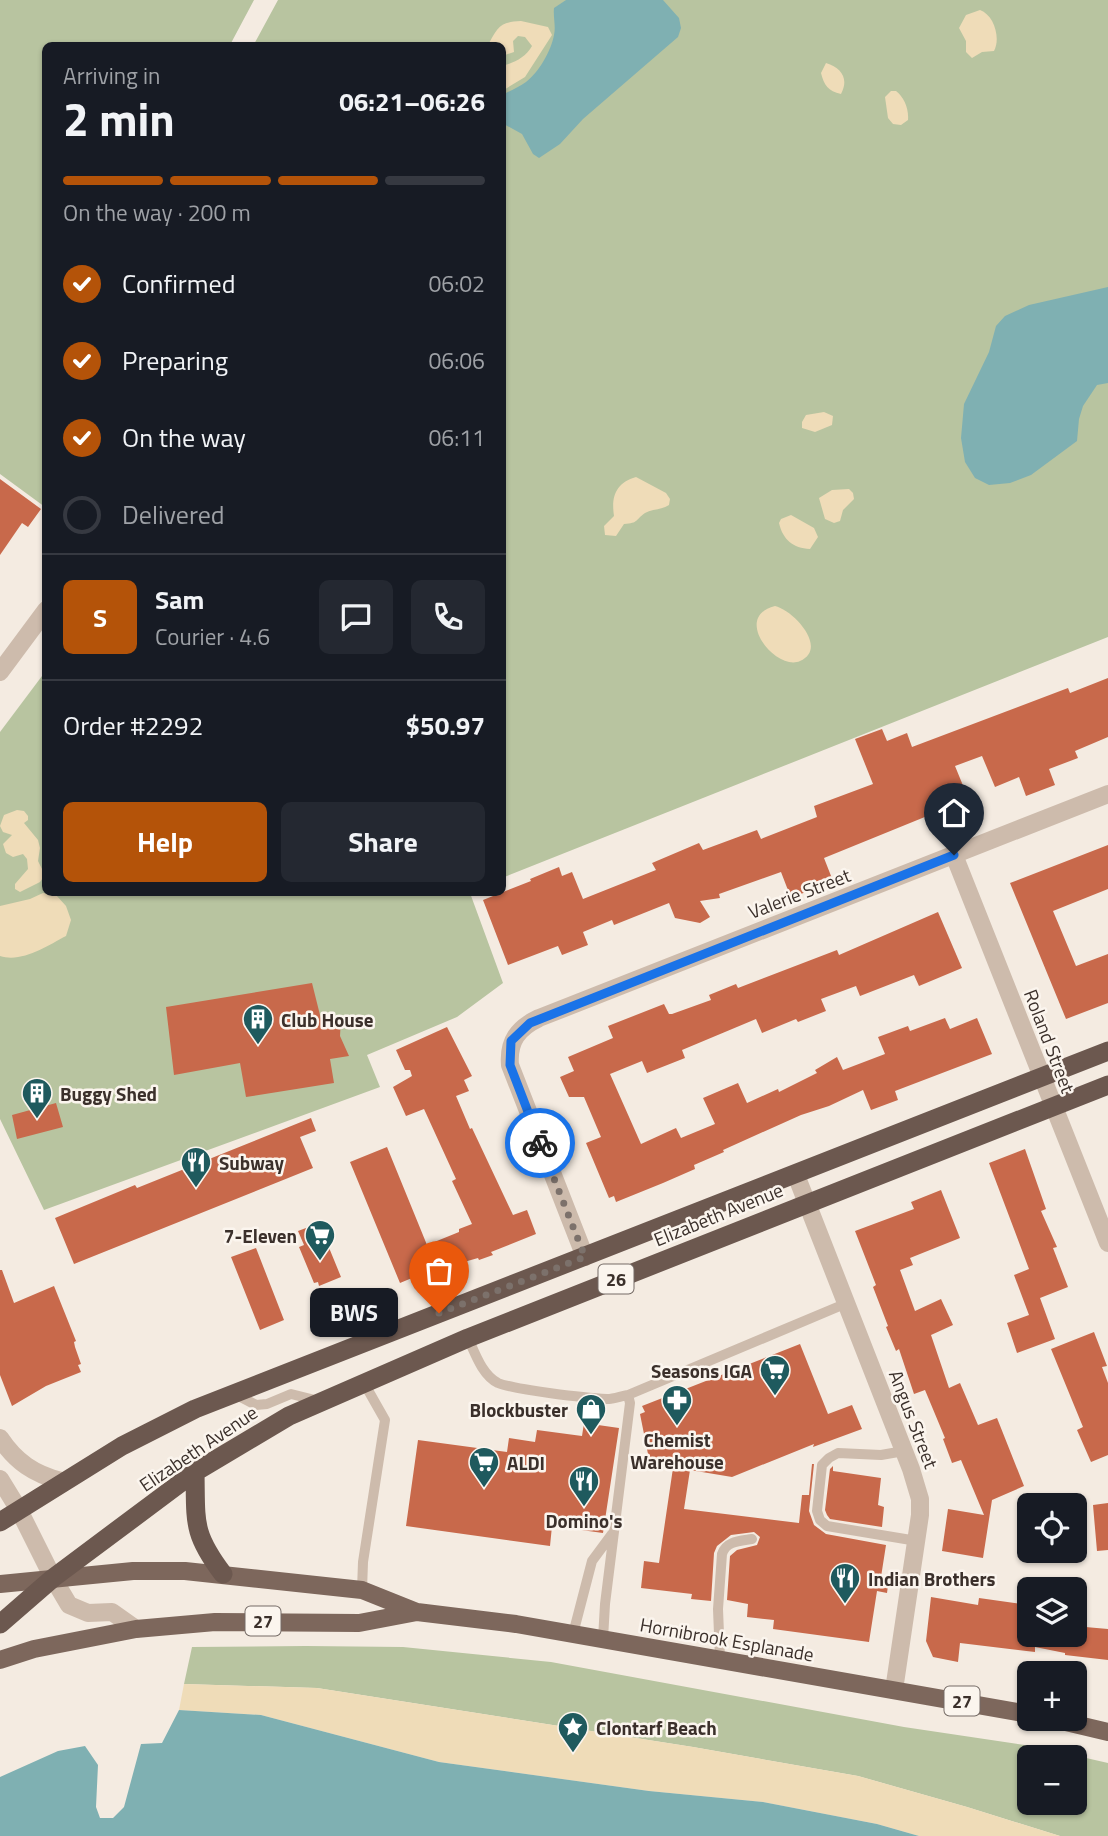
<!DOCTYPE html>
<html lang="en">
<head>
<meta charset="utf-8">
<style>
  body { margin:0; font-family:"Titillium Web",sans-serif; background:#242831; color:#f1f3f6; height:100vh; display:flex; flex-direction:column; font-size:26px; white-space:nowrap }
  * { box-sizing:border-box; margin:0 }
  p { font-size:23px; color:#9ea1a6 }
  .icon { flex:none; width:38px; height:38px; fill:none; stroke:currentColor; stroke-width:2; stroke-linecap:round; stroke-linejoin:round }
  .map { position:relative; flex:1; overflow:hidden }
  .side { position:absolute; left:42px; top:42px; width:464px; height:854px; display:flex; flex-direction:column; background:#171b24; border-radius:10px; box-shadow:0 2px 5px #0004 }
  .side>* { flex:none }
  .tools { position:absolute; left:1017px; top:1493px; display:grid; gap:14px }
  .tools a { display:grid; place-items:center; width:70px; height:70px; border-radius:10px; background:#171b24; box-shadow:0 2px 5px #0004; font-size:35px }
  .pin { position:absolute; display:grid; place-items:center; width:60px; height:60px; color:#fff; margin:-72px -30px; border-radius:50% 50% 50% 0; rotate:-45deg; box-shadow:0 0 7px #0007 }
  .pin .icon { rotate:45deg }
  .courier { position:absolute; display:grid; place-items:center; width:70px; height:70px; margin:-35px; border:5px solid #1a73e8; border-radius:50%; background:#fff; color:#222; box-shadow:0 2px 9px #0007 }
  .bubble { position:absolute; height:49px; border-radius:10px; background:#171b24; box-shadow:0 2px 5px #0004; font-size:23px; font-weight:700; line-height:49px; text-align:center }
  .headline em { font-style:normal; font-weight:700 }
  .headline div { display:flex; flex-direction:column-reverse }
  .headline { display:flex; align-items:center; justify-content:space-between; height:119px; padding:0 21px }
  h1 { font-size:46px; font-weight:700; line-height:52px }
  .bar { display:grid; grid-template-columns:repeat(4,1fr); gap:10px 7px; align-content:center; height:84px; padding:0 21px }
  .bar i { height:9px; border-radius:5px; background:#363941 }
  .bar .selected { background:#b45309 }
  .bar p { grid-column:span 4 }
  .line { display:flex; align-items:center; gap:18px; padding:0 21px; border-top:2px solid #363941 }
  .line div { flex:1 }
  .round { display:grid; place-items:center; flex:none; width:74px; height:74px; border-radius:10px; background:#242831 }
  ol { padding:0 21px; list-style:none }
  li { display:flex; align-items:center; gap:21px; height:77px }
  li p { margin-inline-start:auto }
  li .icon { padding:7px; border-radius:50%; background:#b45309; color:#fff; stroke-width:4 }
  li:last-child { color:#9ea1a6 }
  li i { width:38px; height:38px; border:4px solid #363941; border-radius:50% }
  .primary-button { display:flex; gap:14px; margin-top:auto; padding:14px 21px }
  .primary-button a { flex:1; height:80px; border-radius:10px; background:#b45309; color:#fff; font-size:28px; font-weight:700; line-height:80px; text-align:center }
  .primary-button a+a { background:#242831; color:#f1f3f6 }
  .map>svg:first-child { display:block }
  .green { fill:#b8c4a0; fill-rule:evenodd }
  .sand { fill:#efdcb8 }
  .water { fill:#7fb0b2 }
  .building { fill:#c8694b }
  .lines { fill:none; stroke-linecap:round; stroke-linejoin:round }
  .service { stroke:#cdbbac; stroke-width:10 }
  .minor { stroke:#cdbbac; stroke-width:18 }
  .primary { stroke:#7d675c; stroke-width:18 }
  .trunk { stroke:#6c584f; stroke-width:19 }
  .done { stroke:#7c716b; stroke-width:7; stroke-dasharray:0 12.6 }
  .route { stroke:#1a73e8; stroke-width:9 }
  .labels { text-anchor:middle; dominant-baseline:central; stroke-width:5; stroke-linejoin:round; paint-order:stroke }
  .shield { fill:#fbf5ee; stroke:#756b66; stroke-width:2 }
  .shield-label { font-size:18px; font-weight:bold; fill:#3b302b }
  .street-label { font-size:19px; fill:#3b302b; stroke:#fbf5ee }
  .poi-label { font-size:19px; font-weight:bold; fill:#3b302b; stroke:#fbf5ee; text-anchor:start }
</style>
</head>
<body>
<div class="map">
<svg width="1108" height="1836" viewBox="0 0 1108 1836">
  <rect width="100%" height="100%" fill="#f4ebe1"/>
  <!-- green -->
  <path class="green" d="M0 0H254L230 45 46 46 45 507 0 474Z
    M278 0H1108V637L502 878V46H253Z
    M45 672 46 892 470 893 503 983 457 1017 367 1055 380 1087 44 1210 0 1119V732Z
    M306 1646 403 1647 551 1662 904 1727 1038 1747 1108 1763V1836H1060L967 1807 858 1776 693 1747 317 1688 184 1684 192 1647ZM1029 1757H1074V1802H1029Z"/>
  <!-- sand -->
  <path class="sand" d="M980 10C994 15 1001 38 994 51L982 52 972 58 966 52V41L959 28 966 15Z
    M521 21 548 27 552 35 525 77 502 91V66C514 63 526 57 532 46L525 37 518 36 513 41 514 52 502 56V46L488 45C498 27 499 22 521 21Z
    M826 63C842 68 849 79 841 94 828 91 824 85 821 73Z
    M891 91H896C904 97 909 109 908 120L901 125 893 124 888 118 885 97Z
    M824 412 833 416 832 425 815 432 802 428V422L806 415Z
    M636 477 666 493 670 499 669 505C661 510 652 509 645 513 635 520 639 523 624 524L616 536 605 535 604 526 614 516C611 496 616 483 636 477Z
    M849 489 853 493 854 499 843 510 840 521 834 523 825 519 819 498 832 490Z
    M791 515 814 528 818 537 810 549C793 548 783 540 779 523L781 519Z
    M775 606C793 610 829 648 800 661 777 672 731 617 775 606Z
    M17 810 24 811 28 816V820L24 823 38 840 40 848 38 861 45 875 40 882 20 892 15 889V884L28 869 27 859 23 854 13 857 6 853 3 844 12 835 3 832 0 826 4 815Z
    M43 893 56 895 66 906 71 920 66 936C47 946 22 963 0 956V906L30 899Z
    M184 1684 317 1688 693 1747 858 1776 967 1807 1060 1836H919L877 1824 763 1802 649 1791 439 1762 261 1715 179 1710Z"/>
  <!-- water -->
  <path class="water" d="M566 0H663L679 18 681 28 678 37 583 119 560 144 539 158 533 154 522 134 502 123V95C510 91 519 87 526 82 539 72 551 51 554 35 556 26 553 17 554 8Z
    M1108 287V383L1097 385 1083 406 1079 419 1077 441 1031 475 1010 483 989 485 975 478 965 462 961 438 964 404 989 352 996 326 1005 316 1029 305Z
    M179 1710 261 1715 439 1762 649 1791 763 1802 877 1824 919 1836H0V1777L58 1751 85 1746 98 1765 96 1807 100 1818H113L124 1807 141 1744 162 1743Z"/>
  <!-- building -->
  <path class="building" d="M0 479 41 509 28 527 22 523 0 555Z
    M1108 678V737L1075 751 1078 758 1049 769 1055 785 1026 796 1019 777 995 787 982 756 955 766 964 788 959 792 969 817 948 825 942 810 824 858 833 881 791 898 781 872 719 894 720 898 700 901 710 917 700 923 675 918 669 903 614 925 612 920 583 932 588 945 562 955 558 946 508 965 483 900 531 881 530 879 559 867 562 876 572 872 583 899 656 870 652 863 699 843 703 850 757 830 761 839 817 817 814 806 873 784 855 739 882 729 887 741 907 733 912 747 1068 688 1070 693Z
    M1108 845V889L1053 911 1076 966 1108 954V1003L1066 1019 1010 883Z
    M938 912 962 968 919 986 914 975 860 996 856 986 821 999 826 1011 798 1022 796 1019 762 1033 756 1019 682 1050 685 1058 647 1073 642 1061 610 1074 641 1144 676 1128 681 1138 715 1124 703 1098 738 1083 747 1103 778 1089 779 1092 817 1073 815 1070 837 1057 843 1070 885 1054 878 1037 908 1026 910 1031 945 1018 950 1029 977 1018 992 1054 895 1091 898 1100 871 1110 863 1090 829 1106 801 1115 723 1150 724 1152 694 1165 695 1169 663 1183 616 1202 614 1196 609 1198 586 1143 601 1137 584 1097H569L560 1077 574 1071 568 1057 613 1038 608 1026 664 1004 669 1014H672L711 1000 709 995 736 984 738 988 837 950 839 955Z
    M312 983 321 1019 341 1018 340 1036 349 1056 330 1059 334 1083 246 1097 240 1063 174 1075 166 1007Z
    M447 1027 472 1076 464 1080 469 1091 456 1096 470 1129 472 1128 513 1215 527 1210 536 1234 491 1252 493 1255 479 1260 478 1258 457 1264 455 1260 400 1283 350 1162 387 1147 427 1245 459 1232V1229L472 1224 452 1181 456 1179 424 1109 406 1116 393 1087 412 1076 410 1070H405L396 1050Z
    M56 1103 63 1127 17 1139 12 1115Z
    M311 1118 316 1131 300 1137 313 1168 74 1264 55 1218 135 1185 137 1188Z
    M1025 1149 1046 1209 1041 1211 1057 1247 1053 1248 1068 1287 1040 1298 1055 1339 1017 1353 1007 1323 1029 1315 1014 1275 1029 1269 989 1163Z
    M941 1190 960 1238 910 1258 913 1265 900 1270 915 1311 941 1299 953 1325 931 1335 949 1388 960 1383 978 1425 997 1418 1024 1486 992 1500 983 1558 942 1551 948 1509 984 1515 961 1460 952 1463 943 1439 945 1438 925 1390 914 1394 899 1349 896 1351 886 1327 888 1326 873 1287 876 1285 855 1231 914 1209 911 1202Z
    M314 1225 318 1236 323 1233 341 1277 319 1286 318 1282 314 1283 299 1247 304 1245 298 1231Z
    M256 1248 284 1320 260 1330 231 1257Z
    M0 1270H2L14 1303 54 1286 76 1341 74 1342 75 1347 81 1364 78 1365 81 1372 46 1386 12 1406 0 1375Z
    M1094 1332 1107 1366 1102 1367 1108 1383V1455L1091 1462 1077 1430 1083 1427 1051 1349Z
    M800 1344 828 1414 852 1405 862 1429 813 1447 814 1444 732 1477 690 1470 684 1509 799 1523 802 1495H809L812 1464H814L809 1511 814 1525 826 1534 886 1545 881 1577 889 1578 887 1593 877 1591 869 1642 773 1629 774 1620 747 1617 748 1604 727 1600 730 1556 737 1550 757 1545 760 1537 754 1532 731 1535 717 1546 714 1553 711 1601 691 1599 692 1594 641 1588 644 1561 659 1563 673 1468 650 1464 640 1414 645 1412 642 1406Z
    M584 1423 619 1428 603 1533 552 1526 550 1546 406 1526 418 1440 507 1452 509 1438 535 1442 537 1430 582 1436Z
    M833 1466V1471L881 1478 878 1505 884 1507 882 1527 830 1519 827 1515 825 1510 830 1469Z
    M1108 1503V1550L1097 1551 1093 1505Z
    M931 1597 978 1605 979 1598 1029 1605V1634H1074V1626L1108 1629V1660L1065 1655V1653L1035 1647V1652L960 1643 958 1662 933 1657 926 1641Z"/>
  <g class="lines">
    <!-- service -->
    <path class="service" d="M468 1338C475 1353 482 1375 498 1383 515 1390 586 1398 607 1399 614 1399 621 1396 628 1395L847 1303
      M233 1393 256 1405 267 1404 291 1394 319 1401
      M904 1451 881 1455 838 1453 829 1458 822 1465 817 1511 820 1520 827 1526 917 1541
      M362 1590 363 1562 385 1420 364 1383
      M573 1634 592 1561 612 1534
      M603 1639 605 1604 630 1403 628 1395
      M720 1659 718 1609 722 1554C726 1541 740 1541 752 1539"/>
    <!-- minor -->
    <path class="minor" d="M0 672 46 610
      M954 855 1108 1243
      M796 1175 911 1469 920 1499V1515L894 1690
      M585 1257 510 1065C508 1041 518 1028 539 1018L1108 794
      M0 1438C16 1462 34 1474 61 1481
      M0 1479 19 1510 53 1578 69 1605 88 1613 112 1612 136 1629"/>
    <!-- primary -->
    <path class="primary" d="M0 1584 133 1571H185L362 1590 417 1612 516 1624 1029 1714
      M0 1660 34 1649 136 1629 215 1622 359 1623 417 1612
      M1049 1718 1108 1732"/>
    <!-- trunk -->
    <path class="trunk" d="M195 1472C196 1522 192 1533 223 1574
      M0 1522 122 1446 195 1409 1108 1051
      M0 1624 53 1578 195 1472 289 1416 468 1338 1108 1085"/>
  </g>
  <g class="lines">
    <!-- done -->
    <path class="done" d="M439 1313 585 1257 540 1143"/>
    <!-- route -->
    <path class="route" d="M540 1143 510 1065 511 1041 530 1023 954 855"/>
  </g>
  <!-- icons -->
  <defs>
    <g id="building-pin" transform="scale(1.575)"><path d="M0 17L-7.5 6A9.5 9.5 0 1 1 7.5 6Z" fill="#1f5a5e" stroke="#fbf5ee"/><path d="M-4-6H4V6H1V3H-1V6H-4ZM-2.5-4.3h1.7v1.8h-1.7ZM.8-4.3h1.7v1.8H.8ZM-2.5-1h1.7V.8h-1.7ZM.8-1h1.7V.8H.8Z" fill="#fff"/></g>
    <g id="restaurant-pin" transform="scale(1.575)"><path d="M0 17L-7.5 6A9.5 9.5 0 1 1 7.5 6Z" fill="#1f5a5e" stroke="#fbf5ee"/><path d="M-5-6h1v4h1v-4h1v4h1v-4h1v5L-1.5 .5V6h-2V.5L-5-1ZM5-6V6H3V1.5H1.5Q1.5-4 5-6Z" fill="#fff"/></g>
    <g id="supermarket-pin" transform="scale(1.575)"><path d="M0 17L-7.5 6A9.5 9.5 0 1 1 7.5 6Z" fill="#1f5a5e" stroke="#fbf5ee"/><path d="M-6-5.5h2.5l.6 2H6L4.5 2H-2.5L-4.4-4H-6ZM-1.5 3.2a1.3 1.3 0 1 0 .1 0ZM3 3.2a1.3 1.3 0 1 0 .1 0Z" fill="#fff"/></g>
    <g id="pharmacy-pin" transform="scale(1.575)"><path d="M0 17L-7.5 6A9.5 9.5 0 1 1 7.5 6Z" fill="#1f5a5e" stroke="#fbf5ee"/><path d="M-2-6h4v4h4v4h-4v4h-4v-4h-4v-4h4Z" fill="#fff"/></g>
    <g id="shop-pin" transform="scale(1.575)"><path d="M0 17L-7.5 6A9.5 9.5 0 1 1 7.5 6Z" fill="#1f5a5e" stroke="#fbf5ee"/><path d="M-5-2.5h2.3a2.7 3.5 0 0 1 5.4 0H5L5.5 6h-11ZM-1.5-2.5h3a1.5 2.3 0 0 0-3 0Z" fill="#fff"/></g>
    <g id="sight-pin" transform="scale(1.575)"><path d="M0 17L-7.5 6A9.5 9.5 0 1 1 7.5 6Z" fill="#1f5a5e" stroke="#fbf5ee"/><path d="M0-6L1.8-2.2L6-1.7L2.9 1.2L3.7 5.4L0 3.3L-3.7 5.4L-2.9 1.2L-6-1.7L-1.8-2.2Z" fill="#fff"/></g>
  </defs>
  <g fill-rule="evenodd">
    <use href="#building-pin" x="258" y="1019"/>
    <use href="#building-pin" x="37" y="1093"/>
    <use href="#restaurant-pin" x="196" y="1162"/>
    <use href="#supermarket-pin" x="320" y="1235"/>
    <use href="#supermarket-pin" x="775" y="1370"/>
    <use href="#pharmacy-pin" x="677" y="1400"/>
    <use href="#shop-pin" x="591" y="1409"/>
    <use href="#supermarket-pin" x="484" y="1462"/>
    <use href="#restaurant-pin" x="584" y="1481"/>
    <use href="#restaurant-pin" x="845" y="1578"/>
    <use href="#sight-pin" x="573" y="1727"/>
  </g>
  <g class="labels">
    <!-- shield labels -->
    <g class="shield">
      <rect x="598.5" y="1264.5" width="35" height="29" rx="5"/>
      <rect x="245.5" y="1606.5" width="35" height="29" rx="5"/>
      <rect x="944.5" y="1686.5" width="35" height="29" rx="5"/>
    </g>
    <g class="shield-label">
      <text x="616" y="1279">26</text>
      <text x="263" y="1621">27</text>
      <text x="962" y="1701">27</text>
    </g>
    <!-- street labels -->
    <g class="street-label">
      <text transform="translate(799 893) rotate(-21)">Valerie Street</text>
      <text transform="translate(1050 1041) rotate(69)">Roland Street</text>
      <text transform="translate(718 1214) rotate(-22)">Elizabeth Avenue</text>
      <text transform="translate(914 1419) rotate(69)">Angus Street</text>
      <text transform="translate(198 1448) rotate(-34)">Elizabeth Avenue</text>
      <text transform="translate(727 1639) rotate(10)">Hornibrook Esplanade</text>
    </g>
    <!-- poi labels -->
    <g class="poi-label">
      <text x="281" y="1019">Club House</text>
      <text x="60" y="1093">Buggy Shed</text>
      <text x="219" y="1162">Subway</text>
      <text x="297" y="1235" text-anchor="end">7-Eleven</text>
      <text x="752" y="1370" text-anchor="end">Seasons IGA</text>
      <text x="568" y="1409" text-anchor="end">Blockbuster</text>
      <text x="677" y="1439" text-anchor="middle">Chemist<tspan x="677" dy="22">Warehouse</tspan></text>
      <text x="507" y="1462">ALDI</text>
      <text x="584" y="1520" text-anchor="middle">Domino's</text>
      <text x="868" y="1578">Indian Brothers</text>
      <text x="596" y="1727">Clontarf Beach</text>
    </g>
  </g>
</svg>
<div class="tools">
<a><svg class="icon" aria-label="locate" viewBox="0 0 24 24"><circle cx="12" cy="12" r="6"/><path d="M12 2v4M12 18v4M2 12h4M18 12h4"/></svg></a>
<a><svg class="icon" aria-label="layers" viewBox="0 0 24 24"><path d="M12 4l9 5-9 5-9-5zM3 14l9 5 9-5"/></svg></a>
<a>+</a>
<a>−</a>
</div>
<div class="pin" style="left:439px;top:1313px;background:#ea580c"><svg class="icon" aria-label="bag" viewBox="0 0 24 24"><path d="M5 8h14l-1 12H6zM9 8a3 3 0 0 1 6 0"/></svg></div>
<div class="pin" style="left:954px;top:855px;background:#1f2937"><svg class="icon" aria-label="home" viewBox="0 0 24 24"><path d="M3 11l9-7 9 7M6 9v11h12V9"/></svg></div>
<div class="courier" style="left:540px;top:1143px"><svg class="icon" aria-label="bike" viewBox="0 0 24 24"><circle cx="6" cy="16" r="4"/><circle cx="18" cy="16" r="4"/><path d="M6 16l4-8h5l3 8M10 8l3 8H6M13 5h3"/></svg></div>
<div class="bubble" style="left:310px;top:1288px;width:88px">BWS</div>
<section class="side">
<div class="headline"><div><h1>2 min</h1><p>Arriving in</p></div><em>06:21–06:26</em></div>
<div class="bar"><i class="selected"></i><i class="selected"></i><i class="selected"></i><i></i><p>On the way · 200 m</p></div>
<ol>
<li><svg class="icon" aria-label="check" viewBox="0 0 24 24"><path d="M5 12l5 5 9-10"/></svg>Confirmed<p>06:02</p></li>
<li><svg class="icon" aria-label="check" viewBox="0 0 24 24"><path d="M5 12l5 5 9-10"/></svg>Preparing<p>06:06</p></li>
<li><svg class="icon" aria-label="check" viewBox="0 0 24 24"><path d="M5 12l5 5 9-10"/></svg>On the way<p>06:11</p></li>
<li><i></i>Delivered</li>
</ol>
<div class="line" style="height:126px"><b class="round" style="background:#b45309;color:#fff">S</b><div><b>Sam</b><p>Courier · 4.6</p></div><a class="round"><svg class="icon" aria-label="chat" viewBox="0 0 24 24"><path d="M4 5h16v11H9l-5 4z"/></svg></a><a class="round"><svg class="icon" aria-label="phone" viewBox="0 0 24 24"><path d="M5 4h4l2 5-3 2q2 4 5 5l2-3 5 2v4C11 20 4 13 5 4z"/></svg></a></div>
<div class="line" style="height:91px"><div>Order #2292</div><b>$50.97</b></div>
<div class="primary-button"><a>Help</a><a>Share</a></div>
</section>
</div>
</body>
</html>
